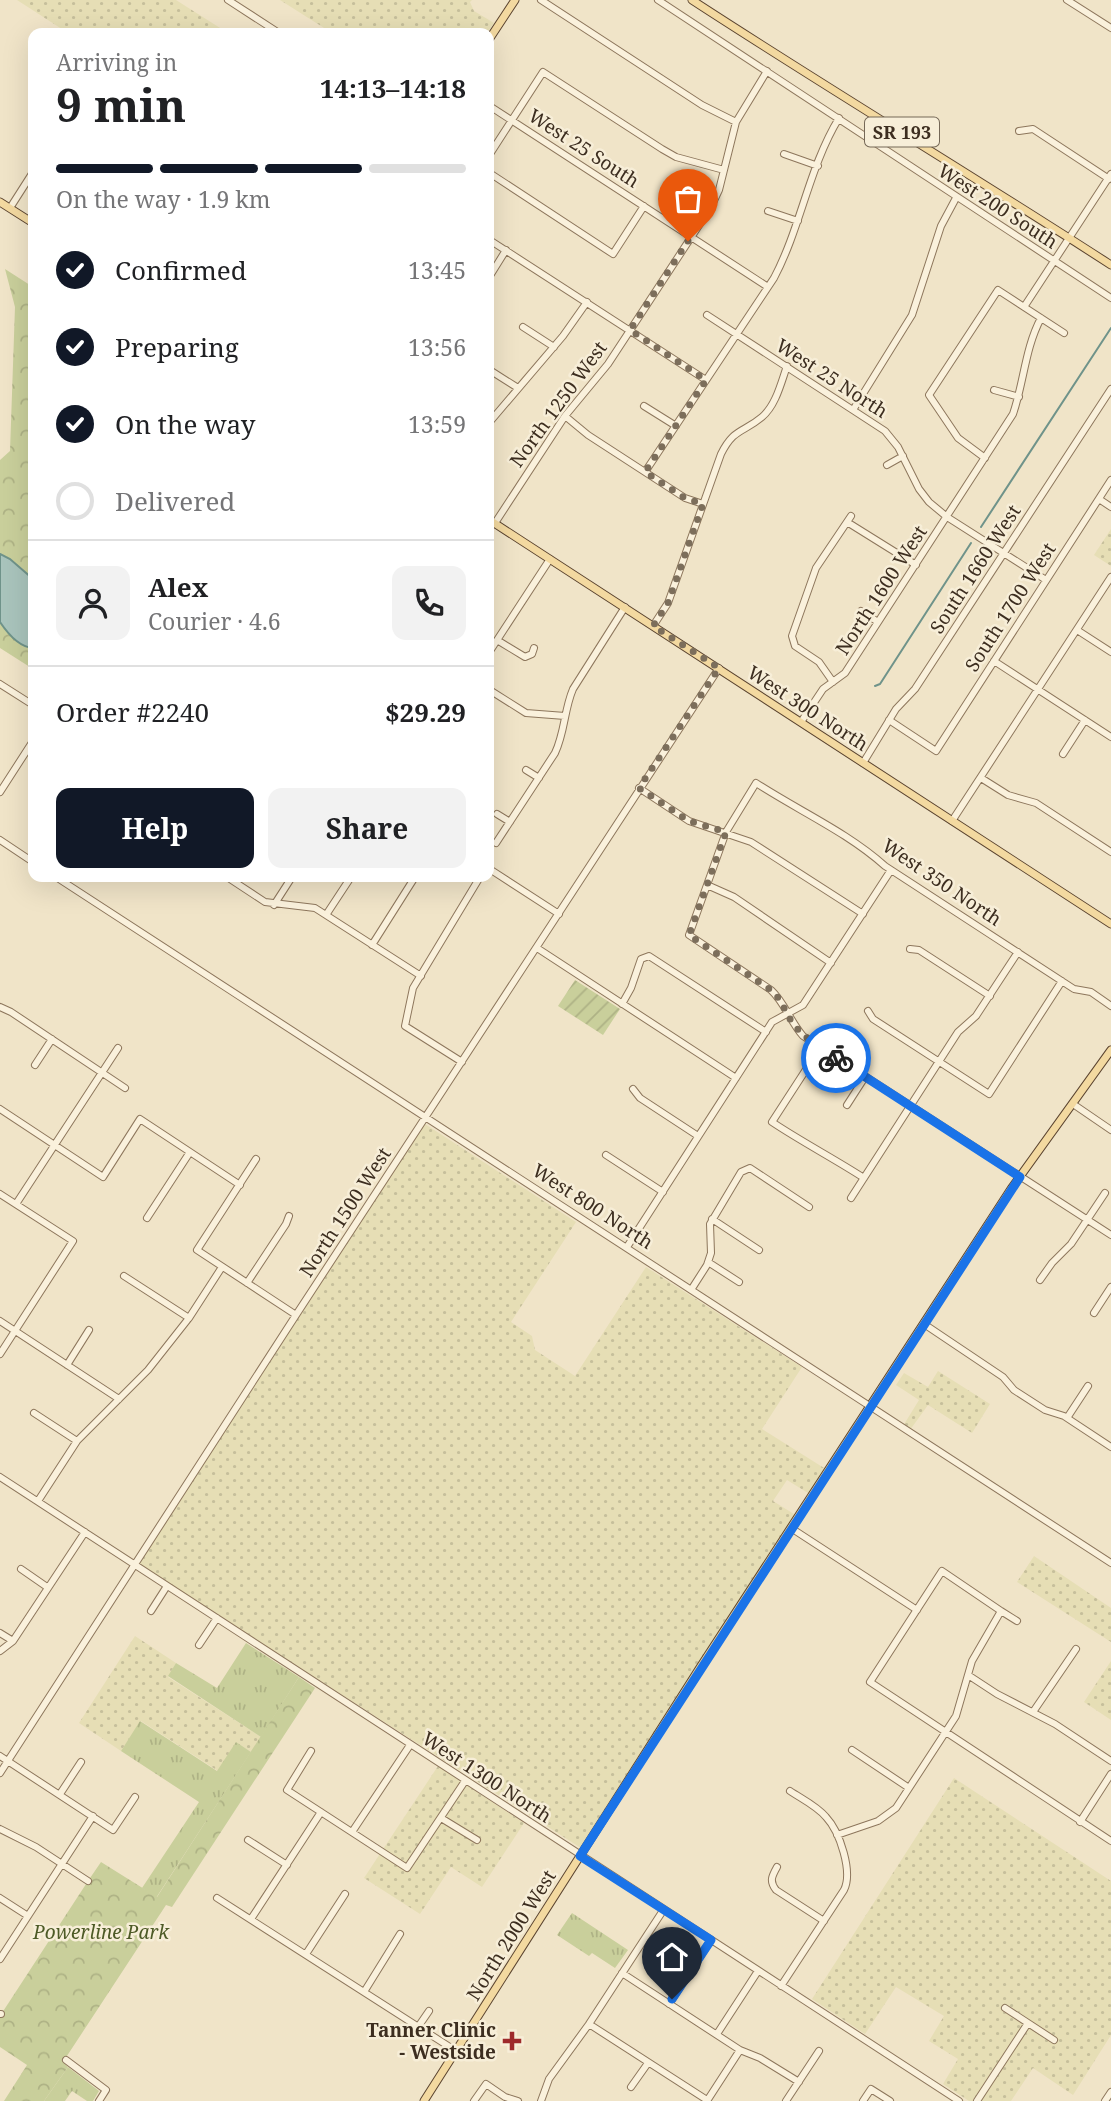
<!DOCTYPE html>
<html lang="en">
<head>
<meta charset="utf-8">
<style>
  body { margin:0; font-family:"Noto Serif",serif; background:#f2f2f2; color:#202124; height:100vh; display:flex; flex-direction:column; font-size:26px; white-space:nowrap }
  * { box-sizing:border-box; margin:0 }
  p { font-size:23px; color:#757577 }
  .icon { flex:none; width:38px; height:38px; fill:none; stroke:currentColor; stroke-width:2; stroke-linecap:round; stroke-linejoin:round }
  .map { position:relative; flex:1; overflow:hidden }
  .sheet { position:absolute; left:28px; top:28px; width:466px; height:854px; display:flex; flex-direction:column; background:#fff; border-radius:14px; box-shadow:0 7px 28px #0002 }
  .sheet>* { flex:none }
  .pin { position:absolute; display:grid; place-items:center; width:60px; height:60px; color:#fff; margin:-72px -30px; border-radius:50% 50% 50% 0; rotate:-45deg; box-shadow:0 0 7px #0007 }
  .pin .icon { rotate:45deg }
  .courier { position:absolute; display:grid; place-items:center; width:70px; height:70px; margin:-35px; border:5px solid #1a73e8; border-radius:50%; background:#fff; color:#222; box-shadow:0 2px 9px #0007 }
  .overview em { font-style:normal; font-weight:700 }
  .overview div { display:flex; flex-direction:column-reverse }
  .overview { display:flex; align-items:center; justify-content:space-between; height:119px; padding:0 28px }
  h1 { font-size:46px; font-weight:700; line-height:52px }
  .bar { display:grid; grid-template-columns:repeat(4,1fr); gap:10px 7px; align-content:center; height:84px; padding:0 28px }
  .bar i { height:9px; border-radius:5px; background:#e0e0e0 }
  .bar .active { background:#111827 }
  .bar p { grid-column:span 4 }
  .line { display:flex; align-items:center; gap:18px; padding:0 28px; border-top:2px solid #e0e0e0 }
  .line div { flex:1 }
  .round { display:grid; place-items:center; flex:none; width:74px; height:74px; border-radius:14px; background:#f2f2f2 }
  ol { padding:0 28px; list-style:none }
  li { display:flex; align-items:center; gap:21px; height:77px }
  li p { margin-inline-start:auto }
  li .icon { padding:7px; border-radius:50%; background:#111827; color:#fff; stroke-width:4 }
  li:last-child { color:#757577 }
  li i { width:38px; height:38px; border:4px solid #e0e0e0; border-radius:50% }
  .primary-button { display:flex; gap:14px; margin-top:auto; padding:14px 28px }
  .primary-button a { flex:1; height:80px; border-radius:14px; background:#111827; color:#fff; font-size:28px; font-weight:700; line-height:80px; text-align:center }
  .primary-button a+a { background:#f2f2f2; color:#202124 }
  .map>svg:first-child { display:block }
  .farmland { fill:url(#farmland-dots) }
  .grass { fill:url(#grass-tufts) }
  .forest { fill:url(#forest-crowns) }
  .garden { fill:url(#garden-furrows) }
  .water { fill:#a9c4bc; stroke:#6f938a; stroke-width:2 }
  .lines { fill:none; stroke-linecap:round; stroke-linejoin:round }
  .stream { stroke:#6f938a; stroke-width:2 }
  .minor-casing { stroke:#8d765c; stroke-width:8 }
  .major-casing { stroke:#5b4430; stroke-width:9 }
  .minor { stroke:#faf1dc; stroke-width:6 }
  .major { stroke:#f3d9a0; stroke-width:7 }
  .done { stroke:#7c6e5b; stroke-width:7; stroke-dasharray:0 12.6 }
  .route { stroke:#1a73e8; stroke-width:9 }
  .poi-dot { fill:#9e2a2b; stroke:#f7eed8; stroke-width:2.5 }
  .labels { text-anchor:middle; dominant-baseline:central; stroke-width:5; stroke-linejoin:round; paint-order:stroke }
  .shield { fill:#f7eed8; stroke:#756857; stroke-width:2 }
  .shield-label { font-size:18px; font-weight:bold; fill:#3d2e20 }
  .street-label { font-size:19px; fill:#3d2e20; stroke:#f7eed8 }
  .park-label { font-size:19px; font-style:italic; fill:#4d5a26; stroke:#f7eed8 }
  .poi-label { font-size:19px; font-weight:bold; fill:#3d2e20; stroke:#f7eed8; text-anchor:end }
</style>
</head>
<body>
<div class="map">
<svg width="1111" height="2101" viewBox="0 0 1111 2101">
  <defs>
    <pattern id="farmland-dots" width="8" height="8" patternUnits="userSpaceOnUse" patternTransform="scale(1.75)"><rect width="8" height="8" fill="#e6deb5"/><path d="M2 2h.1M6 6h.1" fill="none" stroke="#c6bf9b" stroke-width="1.8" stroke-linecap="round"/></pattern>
    <pattern id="grass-tufts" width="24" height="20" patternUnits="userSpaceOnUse" patternTransform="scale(1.75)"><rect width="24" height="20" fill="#c9cf9b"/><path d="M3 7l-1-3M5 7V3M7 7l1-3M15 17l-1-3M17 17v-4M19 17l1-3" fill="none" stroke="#aeb285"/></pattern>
    <pattern id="forest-crowns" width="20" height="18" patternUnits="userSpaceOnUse" patternTransform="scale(1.75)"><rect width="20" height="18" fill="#c9cf9b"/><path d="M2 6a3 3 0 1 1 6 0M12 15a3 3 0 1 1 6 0" fill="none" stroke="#aeb285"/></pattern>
    <pattern id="garden-furrows" width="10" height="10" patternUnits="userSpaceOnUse" patternTransform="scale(1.75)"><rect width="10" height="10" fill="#c9cf9b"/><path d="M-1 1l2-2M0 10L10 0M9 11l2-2" fill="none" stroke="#aeb285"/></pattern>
  </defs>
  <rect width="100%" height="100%" fill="#f0e4c8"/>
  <!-- farmland -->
  <path class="farmland" d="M17 0H176L228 33H68Z
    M280 0H472L470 2 474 11 494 23 487 33H332Z
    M1111 529V566L1094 555Z
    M425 1124 576 1222 511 1322 532 1336 535 1350 575 1376 646 1267 802 1367 762 1429 832 1473 816 1498 787 1480 773 1501 802 1519 584 1850 138 1564Z
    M938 1371 990 1404 972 1433 928 1405 910 1430 903 1426 919 1400 896 1385 904 1373 928 1387Z
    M1034 1556 1111 1608V1642L1017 1582Z
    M135 1636 176 1663 168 1677 261 1737 251 1752 236 1743 218 1771 141 1721 121 1751 79 1723Z
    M1111 1661V1720L1084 1702Z
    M438 1766 524 1823 482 1887 451 1867 420 1914 364 1878Z
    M954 1778 1111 1881V2035L1073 2095 1033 2068 1011 2101H969L943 2084 958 2059 929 2041 944 2016 896 1987 865 2034 812 1999Z"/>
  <!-- grass -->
  <path class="grass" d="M246 1643 299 1677 261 1737 168 1676 176 1663 217 1688Z
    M140 1721 217 1771 236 1742 251 1752 156 1898 142 1888 199 1802 121 1751Z
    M572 1913 628 1950 615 1968 592 1953 589 1956 557 1935Z
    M68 2067 99 2091 93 2101H87L72 2091 65 2101H44Z"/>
  <!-- forest -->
  <path class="forest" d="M5 269 33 287V669L0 648V460L10 451 15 307Z
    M299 1677 315 1688 172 1907 166 1905 63 2062 68 2067 44 2101H4L27 2065 0 2047V2016L88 1881 101 1862 157 1897Z"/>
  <!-- garden -->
  <path class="garden" d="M575 980 620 1009 603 1035 558 1006Z"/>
  <!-- water -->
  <path class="water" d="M0 554 10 559 33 579V648C19 647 8 634 0 622Z"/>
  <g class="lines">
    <!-- stream -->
    <path class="stream" d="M981 527 1111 328
      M875 686 880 684 971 543"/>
    <!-- minor casing -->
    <g class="minor-casing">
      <path id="minor" d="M228 0 279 33
        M541 0 702 105 736 122
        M658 0 1111 298
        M1067 0 1111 28
        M488 105 768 287
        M1019 131 1033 129 1109 179
        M784 154 818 166
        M488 157 543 72 662 149 676 157 724 170
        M488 172 613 254 644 206
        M10 208 33 172
        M768 211 798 221
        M488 239 706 380
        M488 279 506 250
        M1024 307 1111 174
        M707 315 885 431 898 447 919 489 929 502 947 517 1046 580
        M523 327 554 347
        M488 369 518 388
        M994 390 1019 397
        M644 406 676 426
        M853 410 912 315 941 226 956 198
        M565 416 588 435 685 498 703 504
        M488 424 563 336 587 302
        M985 458 958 438 929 395 998 290 1064 333
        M887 465 903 456
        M645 472 774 278C801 227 809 167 839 118
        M1099 499 1111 507
        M847 522 916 565
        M495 523 565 416 608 364 711 207 719 190 736 122 767 71
        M861 611 878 622
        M653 626 668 603 721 454C734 428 743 433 762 417 776 405 781 383 787 366
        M1077 630 1111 652
        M497 640 525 657 532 654 534 648
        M488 654 550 559
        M994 661 1111 737
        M833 682 819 662 795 646 792 636 816 568 851 516
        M0 684 33 705
        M488 689 526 713 565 716
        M889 720 936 751 1111 480
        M801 722 823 689 845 673 1013 414C1024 382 1025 348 1041 318
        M1063 754 1085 720
        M863 763 896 709 915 689 1111 389
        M526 770 539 778
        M981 778 1008 795 1036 803 1111 852
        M639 788 689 821 751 842 863 914
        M0 792 33 741
        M497 814 510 822
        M952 821 1111 577
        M0 840 33 862
        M496 843 555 753C565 732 564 710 573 689L625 607
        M488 868 559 914
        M56 877 1111 1563
        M227 877 265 902 315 908 421 976
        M707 885 734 897 831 963
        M274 905 292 877
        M326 915 351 877
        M372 945 415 877
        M537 948 736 1078
        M910 949 919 950 990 996
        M622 1004 631 988 641 959 649 956 766 1032
        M1111 1006 1091 992 1074 989 885 866C847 832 799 811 756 783L726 832 689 935 771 990C785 1003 790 1021 803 1036L1111 1235
        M0 1007 11 1012 125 1088
        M868 1011 873 1019 989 1094 1062 981
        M820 1048 772 1122C802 1142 833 1158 864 1178
        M462 1062 405 1026 413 988 480 877
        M35 1065 52 1039
        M633 1089 640 1098 698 1136
        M1073 1104 1111 1130
        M847 1105 865 1077
        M0 1109 103 1177 140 1119 240 1185
        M606 1155 663 1192
        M256 1159 197 1250 296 1315
        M0 1194 73 1241 0 1354
        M851 1198 958 1032 976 1016 1018 952
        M16 1204 118 1048
        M147 1218 190 1152
        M712 1219 759 1250
        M627 1247 772 1022 803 1005 891 870
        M708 1262 739 1282
        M124 1276 189 1318
        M1040 1280 1052 1263 1071 1244 1105 1193
        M247 1283 286 1224 289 1216
        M691 1290 707 1265 711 1253 710 1224 741 1172 750 1168 809 1207
        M1094 1313 1111 1287
        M0 1321 119 1399
        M924 1324 1003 1377 1014 1390 1045 1410 1064 1416 1111 1447
        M67 1365 89 1330
        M34 1413 77 1441
        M1067 1418 1088 1386
        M0 1477 959 2101
        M38 1501 77 1441 148 1370 189 1318 222 1267
        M791 1528 917 1610
        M21 1569 47 1587
        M151 1611 167 1586
        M1001 1611 942 1571 870 1682 1111 1841
        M0 1633 13 1641
        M199 1645 217 1618
        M0 1651 13 1641 85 1532
        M968 1675 997 1694 1055 1724 1111 1761
        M1033 1712 1076 1649
        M852 1750 909 1788
        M311 1751 287 1790 407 1868 465 1781
        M0 1756 113 1830 135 1797
        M0 1773 296 1315 719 668
        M60 1794 81 1762
        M441 1818 477 1840
        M1080 1822 1111 1774
        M0 1829 36 1847 88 1881
        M352 1832 410 1745
        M837 1835 878 1821 896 1808 956 1716 972 1661 1001 1611 1017 1621
        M248 1840 287 1865
        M777 1867C772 1876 769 1881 776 1890L824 1921
        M0 1898 28 1916
        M217 1898 456 2051
        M251 1919 321 1812
        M306 1954 345 1894
        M0 1959 93 1816
        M622 1973 740 2050 760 2058 799 2082
        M781 1986 844 1890C853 1872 840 1832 826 1817 817 1806 802 1799 790 1791
        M364 1992 400 1934
        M669 2004 711 1940
        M1005 2008 1054 2040
        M0 2014H1
        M589 2024 707 2100
        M418 2027 429 2011
        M717 2034 758 1971
        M66 2060 106 2090 99 2101
        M631 2087 648 2063
        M474 2101 486 2084 505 2097 518 2101
        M541 2101 549 2079 589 2024 664 1909
        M707 2101 740 2050
        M786 2101 819 2051
        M863 2101 871 2089 890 2101
        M977 2101 1028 2023
        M1105 2101 1111 2092"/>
    </g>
    <!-- major casing -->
    <g class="major-casing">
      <path id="major" d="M692 0C830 90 972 175 1111 265
        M488 41 515 0
        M0 202 33 223
        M488 519 1111 924
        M424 2101 701 1666 1011 1189 1111 1050"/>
    </g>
    <!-- minor -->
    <use href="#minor" class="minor"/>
    <!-- major -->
    <use href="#major" class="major"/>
  </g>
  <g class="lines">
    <!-- done -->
    <path class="done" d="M688 241 630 330 706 380 645 472 685 498 703 504 668 603 653 626 719 668 639 788 689 821 726 832 689 935 771 990C782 1000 784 1010 792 1022 803 1038 820 1047 836 1058"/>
    <!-- route -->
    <path class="route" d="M672 1999 711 1940 580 1856 1020 1177 836 1058"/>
  </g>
  <!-- markers -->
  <path class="poi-dot" d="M508.5 2030.5h7v7h7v7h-7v7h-7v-7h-7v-7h7z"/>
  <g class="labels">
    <!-- shield labels -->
    <rect class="shield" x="865" y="117.5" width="74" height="29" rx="5"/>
    <g class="shield-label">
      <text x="902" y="132">SR 193</text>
    </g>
    <!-- street labels -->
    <g class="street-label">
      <text transform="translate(584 148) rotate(33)">West 25 South</text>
      <text transform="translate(998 206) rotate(33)">West 200 South</text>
      <text transform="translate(832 378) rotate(33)">West 25 North</text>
      <text transform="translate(558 404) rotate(-54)">North 1250 West</text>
      <text transform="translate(975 569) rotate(-57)">South 1660 West</text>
      <text transform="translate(881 590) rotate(-57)">North 1600 West</text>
      <text transform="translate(1010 607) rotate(-57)">South 1700 West</text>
      <text transform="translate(808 708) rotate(33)">West 300 North</text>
      <text transform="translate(942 882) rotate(34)">West 350 North</text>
      <text transform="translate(593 1206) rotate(33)">West 800 North</text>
      <text transform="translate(345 1212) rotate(-57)">North 1500 West</text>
      <text transform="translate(487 1777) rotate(33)">West 1300 North</text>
      <text transform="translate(511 1935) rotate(-58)">North 2000 West</text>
    </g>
    <!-- park labels -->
    <g class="park-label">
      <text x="101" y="1932">Powerline Park</text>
    </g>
    <!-- poi labels -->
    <g class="poi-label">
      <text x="496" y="2030">Tanner Clinic<tspan x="496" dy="22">- Westside</tspan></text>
    </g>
  </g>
</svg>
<div class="pin" style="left:688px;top:241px;background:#ea580c"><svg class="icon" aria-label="bag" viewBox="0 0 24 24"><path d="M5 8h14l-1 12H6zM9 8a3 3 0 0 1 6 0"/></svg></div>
<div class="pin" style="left:672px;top:1999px;background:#1f2937"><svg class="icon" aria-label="home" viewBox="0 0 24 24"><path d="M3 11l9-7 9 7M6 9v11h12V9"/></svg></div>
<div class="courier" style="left:836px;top:1058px"><svg class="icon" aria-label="bike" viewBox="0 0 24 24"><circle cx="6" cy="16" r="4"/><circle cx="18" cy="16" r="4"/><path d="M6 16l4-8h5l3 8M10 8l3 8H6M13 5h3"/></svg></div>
<section class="sheet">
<div class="overview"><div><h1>9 min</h1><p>Arriving in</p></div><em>14:13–14:18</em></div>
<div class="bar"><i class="active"></i><i class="active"></i><i class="active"></i><i></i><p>On the way · 1.9 km</p></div>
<ol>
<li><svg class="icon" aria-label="check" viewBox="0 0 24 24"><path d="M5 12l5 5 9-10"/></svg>Confirmed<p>13:45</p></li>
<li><svg class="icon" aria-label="check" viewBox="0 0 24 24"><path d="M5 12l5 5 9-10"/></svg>Preparing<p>13:56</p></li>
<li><svg class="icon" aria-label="check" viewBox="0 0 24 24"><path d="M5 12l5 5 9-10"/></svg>On the way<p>13:59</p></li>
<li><i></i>Delivered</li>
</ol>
<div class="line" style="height:126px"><a class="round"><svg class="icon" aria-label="person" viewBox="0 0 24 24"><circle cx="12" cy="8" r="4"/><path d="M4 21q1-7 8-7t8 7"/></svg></a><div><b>Alex</b><p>Courier · 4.6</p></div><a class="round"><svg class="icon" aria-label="phone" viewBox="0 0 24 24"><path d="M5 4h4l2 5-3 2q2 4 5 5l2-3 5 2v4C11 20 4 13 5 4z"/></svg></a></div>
<div class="line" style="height:91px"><div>Order #2240</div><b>$29.29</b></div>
<div class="primary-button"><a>Help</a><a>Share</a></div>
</section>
</div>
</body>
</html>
